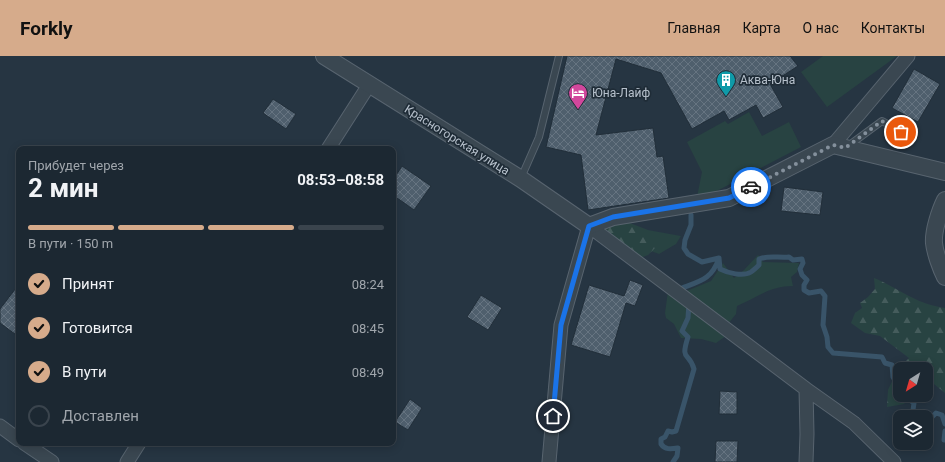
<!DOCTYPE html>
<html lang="ru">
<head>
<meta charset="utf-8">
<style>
  body { margin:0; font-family:Roboto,sans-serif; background:#29343e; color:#f1f3f6; height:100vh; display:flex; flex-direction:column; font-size:15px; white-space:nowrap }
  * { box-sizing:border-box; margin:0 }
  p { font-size:13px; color:#a0a6ac }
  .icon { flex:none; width:22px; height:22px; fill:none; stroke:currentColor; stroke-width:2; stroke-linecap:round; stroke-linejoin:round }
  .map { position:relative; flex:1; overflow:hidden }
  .side { position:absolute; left:16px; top:90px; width:380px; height:300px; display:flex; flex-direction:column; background:#1c2832; border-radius:8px; box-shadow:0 2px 10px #0003,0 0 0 1px #3a444d }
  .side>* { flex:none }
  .needle { width:26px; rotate:217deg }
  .controls { position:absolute; left:893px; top:306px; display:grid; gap:8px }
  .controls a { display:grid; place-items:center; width:40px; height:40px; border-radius:8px; background:#1c2832; box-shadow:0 2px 10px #0003,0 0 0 1px #3a444d; font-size:20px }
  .pin { position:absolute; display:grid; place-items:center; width:34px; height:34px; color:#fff; margin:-17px; border:2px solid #fff; border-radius:50%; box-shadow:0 1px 4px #0007 }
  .courier { position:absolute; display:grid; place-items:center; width:40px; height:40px; margin:-20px; border:3px solid #1a73e8; border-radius:50%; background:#fff; color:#222; box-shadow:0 1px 5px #0007 }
  .headline em { font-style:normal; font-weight:700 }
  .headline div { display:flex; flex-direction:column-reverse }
  .headline { display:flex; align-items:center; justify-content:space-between; height:68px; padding:0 12px }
  h1 { font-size:26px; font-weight:700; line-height:30px }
  .bar { display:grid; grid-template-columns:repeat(4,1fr); gap:6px 4px; align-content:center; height:48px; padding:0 12px }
  .bar i { height:5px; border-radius:3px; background:#3a444d }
  .bar .on { background:#d6ab8b }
  .bar p { grid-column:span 4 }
  ol { padding:0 12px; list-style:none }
  li { display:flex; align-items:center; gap:12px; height:44px }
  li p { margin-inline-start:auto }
  li .icon { padding:4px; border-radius:50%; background:#d6ab8b; color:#111; stroke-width:4 }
  li:last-child { color:#a0a6ac }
  li i { width:22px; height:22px; border:2px solid #3a444d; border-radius:50% }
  header { display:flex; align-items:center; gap:24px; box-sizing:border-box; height:56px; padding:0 20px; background:#d6ab8b; color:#111 }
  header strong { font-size:19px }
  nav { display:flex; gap:22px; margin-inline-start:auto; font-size:14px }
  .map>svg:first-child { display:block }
  .grass { fill:#284342 }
  .forest { fill:url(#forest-firs) }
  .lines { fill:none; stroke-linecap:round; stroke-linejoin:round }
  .stream { stroke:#395469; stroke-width:5 }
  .building { fill:url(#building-cross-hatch); stroke:#212e39 }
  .service-casing { stroke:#58646f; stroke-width:8 }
  .minor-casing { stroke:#58646f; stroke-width:15 }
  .tertiary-casing { stroke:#58646f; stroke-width:18 }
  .service { stroke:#3a4751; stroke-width:6 }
  .minor { stroke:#3a4751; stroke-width:13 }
  .tertiary { stroke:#3a4751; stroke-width:16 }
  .done { stroke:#84909c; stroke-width:4; stroke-dasharray:0 7.2 }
  .route { stroke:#1a73e8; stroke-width:5 }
  .labels { text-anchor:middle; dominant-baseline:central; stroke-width:3.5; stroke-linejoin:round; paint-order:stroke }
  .poi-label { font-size:12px; fill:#b7c1cc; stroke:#1f2c37; text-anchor:start }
  .street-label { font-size:12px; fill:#b7c1cc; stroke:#1f2c37 }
</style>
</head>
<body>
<header>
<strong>Forkly</strong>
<nav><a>Главная</a><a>Карта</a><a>О нас</a><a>Контакты</a></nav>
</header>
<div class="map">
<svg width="945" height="406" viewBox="0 0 945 406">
  <defs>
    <pattern id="forest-firs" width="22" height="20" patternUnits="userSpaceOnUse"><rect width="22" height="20" fill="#284342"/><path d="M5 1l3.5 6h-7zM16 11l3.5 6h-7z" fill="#455c5c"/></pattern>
    <pattern id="building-cross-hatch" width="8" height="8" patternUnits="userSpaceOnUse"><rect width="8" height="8" fill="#4f5f6d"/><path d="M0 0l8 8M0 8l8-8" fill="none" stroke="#667481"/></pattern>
  </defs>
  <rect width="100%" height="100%" fill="#263542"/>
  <!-- grass -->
  <path class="grass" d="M823 0H897L827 51 801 16Z
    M749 56 762 80 789 66 801 91 711 138 697 141 702 116 687 86 725 65 728 68Z
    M634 174H648L681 180 676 188 659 198 643 192Z
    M758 199 763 206 799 207 797 216 791 221 793 230C770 230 758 241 737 250L736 258 728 268 684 236 711 225 723 207 734 222 744 214Z
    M668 235 726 280 716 287 701 283 681 282 674 268 666 262 665 257Z"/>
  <!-- forest -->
  <path class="forest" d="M622 164 648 174 653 184 655 192 648 199 640 202 599 172Z
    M874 222C887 227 899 235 911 241 922 247 933 250 945 252V337L934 328 926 331V313H900V339H912L904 348 887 351 888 334 898 313 909 302 880 280 865 277 851 267 855 257 862 252 860 247 868 241 875 233Z"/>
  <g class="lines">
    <!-- stream -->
    <path class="stream" d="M719 202 720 213C728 217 743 221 751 216 754 214 757 211 759 209V203C769 199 778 202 789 201L793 204 802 203 803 207 800 213 802 219 807 224 804 229V234L809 237 821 235 825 240 823 269 827 281 828 291 833 297 882 301 885 307 892 309 893 321 900 333
      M682 232C701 225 712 223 719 202L702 206 688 198 684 192 685 184 691 169V159
      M902 339 914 347 913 354 923 361
      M926 363 929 364 936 357 942 359 945 368
      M945 375 944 384H945
      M673 406 677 400 678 392C671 393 665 394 661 388V383L665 381 668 375 672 376 676 375 694 313C689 295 680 306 688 281L682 275 688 262 689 247"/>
  </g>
  <!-- building -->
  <path class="building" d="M567 0H790L798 10 770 28 783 51 763 62 756 49 729 64 724 55 692 73 661 17 616 3 596 79 653 72 657 101 663 100 669 142 588 154 581 99 546 91Z
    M914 13 940 28 918 66 892 52Z
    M273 43 296 58 286 73 263 57Z
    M402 110 431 130 414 154 393 139V124Z
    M784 131 823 136 820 159 781 155Z
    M630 224 643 229 635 250 626 247 610 301 571 289 589 229 624 240Z
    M19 228V281L0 267V253Z
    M481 239 502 252 488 274 467 261Z
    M720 335 737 336V358H719Z
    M410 343 422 352 408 374 395 366Z
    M716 385H738L737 406H715Z"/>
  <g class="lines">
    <!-- service casing -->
    <g class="service-casing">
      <path id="service" d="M848 90 882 65 901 75
        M521 122 539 81 559 0"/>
    </g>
    <!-- minor casing -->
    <g class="minor-casing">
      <path id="minor" d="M833 89 908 0
        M328 93 369 29
        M0 370 19 384
        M24 387 52 406
        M127 406 139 387
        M549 406 561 269 589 170 806 333 854 367 894 406
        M806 406 807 378 806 333"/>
    </g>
    <!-- tertiary casing -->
    <g class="tertiary-casing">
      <path id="tertiary" d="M324 0 521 123 589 170 613 161 729 142 833 89 945 116
        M945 144C940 154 933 175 934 187 935 197 941 213 945 221"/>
    </g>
    <!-- service -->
    <use href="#service" class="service"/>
    <!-- minor -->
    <use href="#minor" class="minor"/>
    <!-- tertiary -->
    <use href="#tertiary" class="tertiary"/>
  </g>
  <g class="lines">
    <!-- done -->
    <path class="done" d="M751 131 833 89 845 92 882 65 901 76"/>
    <!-- route -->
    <path class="route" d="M553 360 561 269 589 170 613 161 729 142 751 131"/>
  </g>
  <!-- icons -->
  <defs>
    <g id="building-pin" transform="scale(1)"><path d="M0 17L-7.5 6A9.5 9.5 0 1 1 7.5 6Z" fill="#0f9aa8" stroke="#1f2c37"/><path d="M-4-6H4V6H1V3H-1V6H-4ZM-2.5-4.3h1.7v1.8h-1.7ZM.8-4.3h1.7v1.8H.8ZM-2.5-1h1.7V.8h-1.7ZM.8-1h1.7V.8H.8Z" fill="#fff"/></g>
    <g id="hotel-pin" transform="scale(1)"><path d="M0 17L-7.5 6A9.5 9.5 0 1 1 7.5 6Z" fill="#d1479c" stroke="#1f2c37"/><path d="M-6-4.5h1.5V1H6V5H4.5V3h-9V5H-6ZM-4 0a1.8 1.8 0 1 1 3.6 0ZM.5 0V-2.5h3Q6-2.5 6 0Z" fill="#fff"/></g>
  </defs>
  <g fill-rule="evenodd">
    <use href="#building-pin" x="726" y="24"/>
    <use href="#hotel-pin" x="578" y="37"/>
  </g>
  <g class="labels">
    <!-- poi labels -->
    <g class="poi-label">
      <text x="740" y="24">Аква-Юна</text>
      <text x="592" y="37">Юна-Лайф</text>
    </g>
    <!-- street labels -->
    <g class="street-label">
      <text transform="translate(457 84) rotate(32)">Красногорская улица</text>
    </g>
  </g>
</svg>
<div class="controls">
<a><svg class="needle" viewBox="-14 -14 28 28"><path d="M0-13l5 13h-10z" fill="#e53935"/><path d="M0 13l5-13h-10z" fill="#a0a6ac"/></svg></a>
<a><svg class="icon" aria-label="layers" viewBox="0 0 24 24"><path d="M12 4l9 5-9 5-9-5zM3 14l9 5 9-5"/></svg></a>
</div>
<div class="pin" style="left:901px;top:76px;background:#ea580c"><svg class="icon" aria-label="bag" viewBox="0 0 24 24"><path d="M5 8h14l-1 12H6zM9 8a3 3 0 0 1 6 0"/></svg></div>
<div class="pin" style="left:553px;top:360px;background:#1f2937"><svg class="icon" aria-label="home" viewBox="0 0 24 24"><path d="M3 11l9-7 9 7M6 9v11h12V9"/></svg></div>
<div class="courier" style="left:751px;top:131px"><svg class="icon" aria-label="car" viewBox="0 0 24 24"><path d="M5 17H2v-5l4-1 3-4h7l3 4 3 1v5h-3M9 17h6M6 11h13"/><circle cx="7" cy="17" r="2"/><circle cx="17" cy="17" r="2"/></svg></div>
<section class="side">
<div class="headline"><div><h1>2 мин</h1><p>Прибудет через</p></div><em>08:53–08:58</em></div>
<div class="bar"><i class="on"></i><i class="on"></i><i class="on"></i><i></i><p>В пути · 150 m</p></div>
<ol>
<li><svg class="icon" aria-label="check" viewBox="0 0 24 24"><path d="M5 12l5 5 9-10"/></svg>Принят<p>08:24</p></li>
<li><svg class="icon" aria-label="check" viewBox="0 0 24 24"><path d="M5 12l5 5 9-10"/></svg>Готовится<p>08:45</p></li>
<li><svg class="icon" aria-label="check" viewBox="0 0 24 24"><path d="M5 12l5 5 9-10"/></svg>В пути<p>08:49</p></li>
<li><i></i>Доставлен</li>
</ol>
</section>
</div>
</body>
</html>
